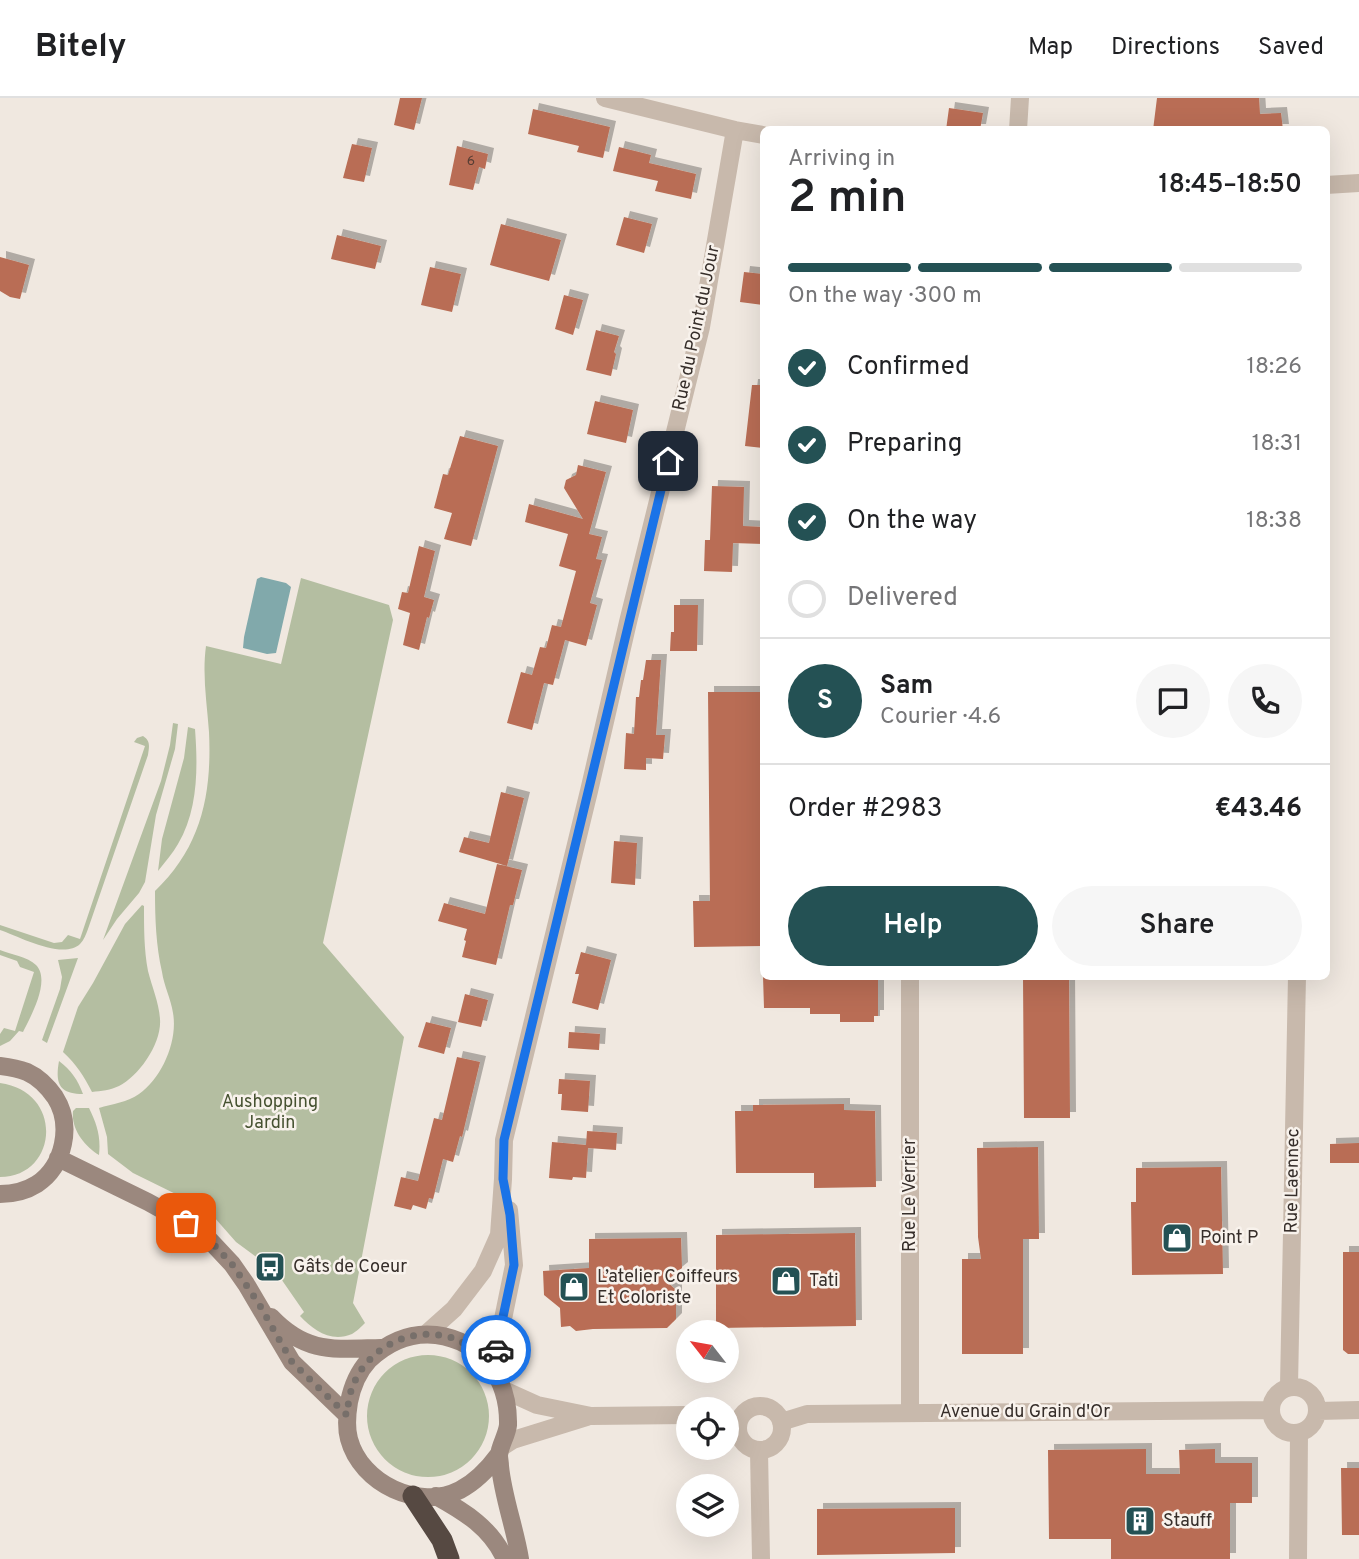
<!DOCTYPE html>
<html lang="en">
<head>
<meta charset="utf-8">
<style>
  body { margin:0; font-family:Overpass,sans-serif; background:#f6f6f6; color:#202124; height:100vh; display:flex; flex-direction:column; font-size:26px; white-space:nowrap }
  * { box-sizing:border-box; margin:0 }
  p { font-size:23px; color:#757577 }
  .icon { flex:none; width:38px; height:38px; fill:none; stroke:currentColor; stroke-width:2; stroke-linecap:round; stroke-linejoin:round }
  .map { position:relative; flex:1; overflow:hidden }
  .drawer { position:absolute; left:760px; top:28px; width:570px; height:854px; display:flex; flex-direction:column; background:#fff; border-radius:10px; box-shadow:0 7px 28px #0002 }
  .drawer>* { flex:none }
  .needle { width:46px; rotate:301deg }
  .buttons { position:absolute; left:676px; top:1222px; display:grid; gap:14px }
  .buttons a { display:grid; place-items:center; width:63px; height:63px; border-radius:50%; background:#fff; box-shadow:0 7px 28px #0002; font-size:35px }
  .pin { position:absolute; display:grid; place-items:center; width:60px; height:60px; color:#fff; margin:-30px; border-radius:14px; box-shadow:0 4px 10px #0006 }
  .courier { position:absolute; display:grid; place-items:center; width:70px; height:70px; margin:-35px; border:5px solid #1a73e8; border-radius:50%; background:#fff; color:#222; box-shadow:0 2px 9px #0007 }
  .summary em { font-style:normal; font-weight:600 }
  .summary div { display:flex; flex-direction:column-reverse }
  .summary { display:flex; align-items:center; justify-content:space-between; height:119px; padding:0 28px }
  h1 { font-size:46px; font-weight:600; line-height:52px }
  .bar { display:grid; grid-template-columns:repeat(4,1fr); gap:10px 7px; align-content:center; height:84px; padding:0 28px }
  .bar i { height:9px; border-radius:5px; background:#e0e0e0 }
  .bar .active { background:#245154 }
  .bar p { grid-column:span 4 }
  .line { display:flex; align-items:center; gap:18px; padding:0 28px; border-top:2px solid #e0e0e0 }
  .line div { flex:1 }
  .round { display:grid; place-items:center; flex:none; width:74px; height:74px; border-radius:37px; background:#f6f6f6 }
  ol { padding:0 28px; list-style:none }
  li { display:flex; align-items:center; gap:21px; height:77px }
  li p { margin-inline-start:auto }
  li .icon { padding:7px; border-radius:50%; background:#245154; color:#fff; stroke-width:4 }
  li:last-child { color:#757577 }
  li i { width:38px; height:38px; border:4px solid #e0e0e0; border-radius:50% }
  .cta { display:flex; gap:14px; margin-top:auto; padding:14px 28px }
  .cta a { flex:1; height:80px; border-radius:42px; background:#245154; color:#fff; font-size:28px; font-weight:600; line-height:80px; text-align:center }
  .cta a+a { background:#f6f6f6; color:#202124 }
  header { display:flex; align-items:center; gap:42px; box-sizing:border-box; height:98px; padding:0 35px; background:#fff; border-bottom:2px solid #e0e0e0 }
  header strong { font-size:33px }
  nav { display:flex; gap:38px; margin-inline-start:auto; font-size:24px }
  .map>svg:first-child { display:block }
  .green { fill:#b4bea1 }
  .water { fill:#81a9ab }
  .building { fill:#b96d54; filter:url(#shadow) }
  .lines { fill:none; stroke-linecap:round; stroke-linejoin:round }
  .street { stroke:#c8b9ac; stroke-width:18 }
  .secondary { stroke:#9b887e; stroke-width:18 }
  .highway { stroke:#564942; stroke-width:21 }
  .done { stroke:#776f6a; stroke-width:7; stroke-dasharray:0 12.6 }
  .route { stroke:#1a73e8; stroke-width:9 }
  .labels { text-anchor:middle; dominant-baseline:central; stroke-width:5; stroke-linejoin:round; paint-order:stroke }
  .number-label { font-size:14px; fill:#573e34 }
  .street-label { font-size:18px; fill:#362e2a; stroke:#f8f2ec }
  .park-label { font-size:18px; fill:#465231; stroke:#f8f2ec }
  .poi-label { font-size:18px; fill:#362e2a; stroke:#f8f2ec; text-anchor:start }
</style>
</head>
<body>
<header>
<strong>Bitely</strong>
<nav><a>Map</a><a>Directions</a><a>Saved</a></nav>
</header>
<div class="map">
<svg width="1359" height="1461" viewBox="0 0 1359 1461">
  <defs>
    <filter id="shadow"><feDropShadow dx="6" dy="-6" stdDeviation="0" flood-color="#0004"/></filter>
  </defs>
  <rect width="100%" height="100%" fill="#f0e8e0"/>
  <!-- green -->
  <path class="green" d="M301 480 389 507 393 522 323 845 404 939 353 1205 365 1225C362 1228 356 1234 352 1236 331 1245 313 1232 300 1218L304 1214 268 1162 263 1164 236 1144 214 1119 196 1106 133 1075 108 1056 107 1039 99 1010C112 1006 128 1004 139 996 162 980 178 943 173 915 171 901 164 888 162 874 156 847 155 821 155 793 201 749 212 697 209 634 207 605 202 577 206 548L281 566Z
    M173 625 178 626 175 651 156 717 145 784 139 795 117 821 103 842 161 683 170 647Z
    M188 629 195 631C198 670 198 712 178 746 173 755 165 764 158 773L162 741 184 660Z
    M143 638C151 643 149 649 148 657L88 831C86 836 84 842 80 846 63 862 20 839 0 832V827L54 845 62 844 68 837 80 841 145 648 134 644 137 640Z
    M142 807 144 808C144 830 144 852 148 873 152 889 159 905 160 921 162 945 139 978 119 988 111 992 101 993 92 994 84 978 76 966 63 954L78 909 93 885 125 826Z
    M0 852C10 856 28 859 36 867 51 882 31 918 23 934L19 933 10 943 0 948V936L4 930 15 933 34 874 20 869 17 863 0 857Z
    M78 860 47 945 42 942 60 891 62 879 58 862Z
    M59 963C71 972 78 982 83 996 59 996 55 985 59 963Z
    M0 985C65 994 58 1079 0 1079Z
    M76 1010H89C97 1026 101 1039 99 1057 85 1048 71 1032 73 1013Z
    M367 1318a61 61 0 1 1 122 0a61 61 0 1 1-122 0Z"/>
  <!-- water -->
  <path class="water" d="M261 479 286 485 291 489 276 555 267 556 243 550 244 539 257 481Z"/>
  <!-- building -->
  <path class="building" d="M400 0H422L414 32 394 27Z
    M1157 0H1259L1260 16 1281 15 1283 32H1153Z
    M949 10 983 15 980 32H946Z
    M533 11 610 29 603 60 577 54 579 48 528 36Z
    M352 46 372 50 364 84 343 80Z
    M457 48 488 56 485 71 479 69 473 92 449 87Z
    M619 49 651 57 649 65 696 76 691 101 655 93 658 83 613 73Z
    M624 119 652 126 644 155 616 147Z
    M501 126 561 142 549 183 490 167Z
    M337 137 381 148 375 171 331 161Z
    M0 159 29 167 20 201 10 199 0 193Z
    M430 169 461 176 452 214 421 207Z
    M744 174 763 176V207L740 204Z
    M564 197 583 202 573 237 555 231Z
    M596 232 619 238 614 254 616 256 611 278 586 272Z
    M752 287H763V350L745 348Z
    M595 303 633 312 626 345 587 336Z
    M460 338 498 348 471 448 444 441 452 415 434 410 443 376 448 377Z
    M578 367 606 374 589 436 602 439 596 461 602 462 590 505 597 507 586 548 565 542 553 587 544 585 532 632 507 625 521 574 532 577 540 549 546 550 552 527 561 529 576 473 559 468 568 436 525 424 529 406 583 421 564 390 566 382 576 377Z
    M712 388 744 389 743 428 763 429V446L733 445 732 474 704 473 705 442H710Z
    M419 448 435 453 424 499 434 502 429 520 427 519 419 552 403 547 410 515 398 511 402 494 408 495Z
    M674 507H698L697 553H670L671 534H674Z
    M646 562H661L656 637H665L663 661 646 660V672L624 671 626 635 634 636 636 599H639L641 582H643Z
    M708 594H763V848L694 849 693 803H710Z
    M501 694 524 700 507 768 459 754 464 739 489 745Z
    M614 743 637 745 635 787 611 785Z
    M497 766 522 772 513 807H510L496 867 462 859 466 843 464 842 467 831 438 823 444 805 485 816Z
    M581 854 611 862 598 912 572 905 579 876H575Z
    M763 878H878V918H874V924H840V916H810V910H764Z
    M1023 878H1069L1070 1020H1024Z
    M465 896 488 902 481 929 458 924Z
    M426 924 451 930 444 956 418 949Z
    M569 934 600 936 599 952 568 950Z
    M457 959 480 964 462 1039 460 1038 453 1064 443 1061 433 1101 429 1100 426 1111 413 1107 411 1112 394 1108 401 1079 418 1083 434 1020 442 1022Z
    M559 981 590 983 588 1014 561 1012 562 996H558Z
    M844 1006V1012L875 1013 876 1089 814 1090V1075H736L735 1013H753V1007Z
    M587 1033 617 1035 616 1052 588 1050 586 1080 573 1079 572 1082 549 1080 552 1044 586 1047Z
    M1359 1045V1065H1330V1046Z
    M1038 1049 1039 1141H1023V1256H962V1161H981L978 1139 977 1050Z
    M1221 1069 1223 1176 1132 1177 1131 1104H1136V1070Z
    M855 1135 856 1228 716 1230V1137Z
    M681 1140 682 1170 666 1183 676 1192V1221L667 1230 593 1231 576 1233 570 1228 561 1229 560 1210 544 1197 543 1173 589 1170V1141Z
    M1343 1154H1359V1256H1348L1343 1252Z
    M1146 1351V1376H1180L1179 1352 1215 1351V1365H1252V1405H1230V1461H1111V1441H1049L1048 1352Z
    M1341 1370H1359V1437H1342Z
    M955 1410V1455L817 1457V1411Z"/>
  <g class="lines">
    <!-- street -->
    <path class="street" d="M605 0 735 32 763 37
      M1018 32 1020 0
      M1326 87 1359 85
      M426 1236 454 1211 483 1173 499 1137 503 1081 504 1042 589 693 628 524 701 229 735 32
      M493 1270 514 1167 509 1112
      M1289 1288 1297 878
      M1271 1312a23 23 0 1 1 46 0a23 23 0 1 1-46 0Z
      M504 1292 537 1307 591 1318 688 1317
      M738 1330a22 22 0 1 1 44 0a22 22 0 1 1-44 0Z
      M1318 1313 1359 1312
      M910 1315V878
      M781 1324 807 1316 1271 1312
      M502 1349 513 1342 587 1319
      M759 1352 761 1461
      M1298 1461 1299 1335"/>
    <!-- secondary -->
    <path class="secondary" d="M0 968C8 969 19 971 27 974 38 979 48 989 55 999 73 1027 64 1068 37 1086 26 1093 12 1096 0 1096
      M58 1060 148 1104 202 1134 232 1166 246 1186 292 1264 347 1317
      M271 1219C306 1256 334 1251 381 1250
      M499 1356C488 1371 477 1383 460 1392 419 1413 361 1386 349 1341 346 1330 347 1316 349 1304 352 1289 358 1274 369 1262 388 1244 409 1234 436 1237 482 1243 509 1281 508 1327 507 1337 500 1347 499 1357 499 1361 500 1364 500 1368 503 1399 515 1430 520 1461
      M436 1398C465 1414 491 1430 505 1461"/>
    <!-- highway -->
    <path class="highway" d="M413 1398 442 1442 449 1461"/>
  </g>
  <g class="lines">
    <!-- done -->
    <path class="done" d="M186 1125 202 1134 232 1166 259 1206 292 1264 347 1317C348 1308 349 1298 352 1290 366 1251 409 1228 449 1239 467 1244 480 1257 493 1270L496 1252"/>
    <!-- route -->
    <path class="route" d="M496 1252 514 1167 510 1117 503 1081 504 1042 668 363"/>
  </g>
  <!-- icons -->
  <defs>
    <g id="shop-square" transform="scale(1.575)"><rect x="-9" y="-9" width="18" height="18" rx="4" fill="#245154" stroke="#f8f2ec"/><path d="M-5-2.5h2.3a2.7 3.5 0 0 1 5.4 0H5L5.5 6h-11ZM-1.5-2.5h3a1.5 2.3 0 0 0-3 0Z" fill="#fff"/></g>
    <g id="bus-square" transform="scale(1.575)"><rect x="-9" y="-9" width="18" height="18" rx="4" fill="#245154" stroke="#f8f2ec"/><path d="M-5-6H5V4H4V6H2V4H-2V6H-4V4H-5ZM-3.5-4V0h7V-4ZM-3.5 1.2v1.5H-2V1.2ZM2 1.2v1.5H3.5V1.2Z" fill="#fff"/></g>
    <g id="building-square" transform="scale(1.575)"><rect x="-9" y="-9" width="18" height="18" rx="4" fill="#245154" stroke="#f8f2ec"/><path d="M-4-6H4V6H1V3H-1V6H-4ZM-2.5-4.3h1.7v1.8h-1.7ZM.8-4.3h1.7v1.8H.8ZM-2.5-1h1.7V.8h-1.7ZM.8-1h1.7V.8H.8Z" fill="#fff"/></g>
  </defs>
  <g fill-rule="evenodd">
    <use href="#shop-square" x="1177" y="1140"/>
    <use href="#bus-square" x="270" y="1169"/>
    <use href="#shop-square" x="786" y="1183"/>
    <use href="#shop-square" x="574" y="1189"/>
    <use href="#building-square" x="1140" y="1423"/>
  </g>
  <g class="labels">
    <!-- number labels -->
    <g class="number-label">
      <text x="471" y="63">6</text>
    </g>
    <!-- street labels -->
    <g class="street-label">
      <text transform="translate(697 230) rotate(-78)">Rue du Point du Jour</text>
      <text transform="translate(1293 1083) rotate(-89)">Rue Laennec</text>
      <text transform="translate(910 1097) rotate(-90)">Rue Le Verrier</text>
      <text x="1025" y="1314">Avenue du Grain d'Or</text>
    </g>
    <!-- park labels -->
    <g class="park-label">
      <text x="270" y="1004">Aushopping<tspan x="270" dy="21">Jardin</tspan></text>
    </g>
    <!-- poi labels -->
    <g class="poi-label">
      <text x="1200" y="1140">Point P</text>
      <text x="293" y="1169">Gâts de Coeur</text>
      <text x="597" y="1179">L’atelier Coiffeurs<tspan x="597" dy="21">Et Coloriste</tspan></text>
      <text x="809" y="1183">Tati</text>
      <text x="1163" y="1423">Stauff</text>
    </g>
  </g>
</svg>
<div class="buttons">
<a><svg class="needle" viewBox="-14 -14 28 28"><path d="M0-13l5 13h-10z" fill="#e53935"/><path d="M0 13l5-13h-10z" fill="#757577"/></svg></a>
<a><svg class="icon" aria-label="locate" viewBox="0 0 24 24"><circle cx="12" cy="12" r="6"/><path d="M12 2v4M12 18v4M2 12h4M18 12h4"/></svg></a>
<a><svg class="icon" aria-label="layers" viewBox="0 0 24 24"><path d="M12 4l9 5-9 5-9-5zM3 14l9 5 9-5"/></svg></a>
</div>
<div class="pin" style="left:186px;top:1125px;background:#ea580c"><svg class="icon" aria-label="bag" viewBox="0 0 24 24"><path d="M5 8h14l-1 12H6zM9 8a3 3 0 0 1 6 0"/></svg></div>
<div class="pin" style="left:668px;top:363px;background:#1f2937"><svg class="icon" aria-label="home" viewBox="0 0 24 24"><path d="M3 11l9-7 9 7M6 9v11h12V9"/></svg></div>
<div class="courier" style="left:496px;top:1252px"><svg class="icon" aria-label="car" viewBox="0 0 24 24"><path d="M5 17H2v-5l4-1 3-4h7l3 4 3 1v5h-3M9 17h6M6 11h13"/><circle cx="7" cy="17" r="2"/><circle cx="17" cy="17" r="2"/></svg></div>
<section class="drawer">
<div class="summary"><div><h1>2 min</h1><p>Arriving in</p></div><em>18:45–18:50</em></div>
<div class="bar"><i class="active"></i><i class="active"></i><i class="active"></i><i></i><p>On the way · 300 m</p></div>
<ol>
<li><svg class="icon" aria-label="check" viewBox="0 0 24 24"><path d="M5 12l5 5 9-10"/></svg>Confirmed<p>18:26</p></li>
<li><svg class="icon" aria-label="check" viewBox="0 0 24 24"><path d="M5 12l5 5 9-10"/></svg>Preparing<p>18:31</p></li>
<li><svg class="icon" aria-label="check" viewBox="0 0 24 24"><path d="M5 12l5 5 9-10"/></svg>On the way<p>18:38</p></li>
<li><i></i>Delivered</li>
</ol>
<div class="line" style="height:126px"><b class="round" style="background:#245154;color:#fff">S</b><div><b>Sam</b><p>Courier · 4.6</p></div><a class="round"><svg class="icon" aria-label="chat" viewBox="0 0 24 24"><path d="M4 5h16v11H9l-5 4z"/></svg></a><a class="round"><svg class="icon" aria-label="phone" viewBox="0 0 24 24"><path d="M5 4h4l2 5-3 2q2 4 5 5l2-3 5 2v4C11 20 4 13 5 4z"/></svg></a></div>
<div class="line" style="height:91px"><div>Order #2983</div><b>€43.46</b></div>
<div class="cta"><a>Help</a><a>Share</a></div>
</section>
</div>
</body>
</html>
